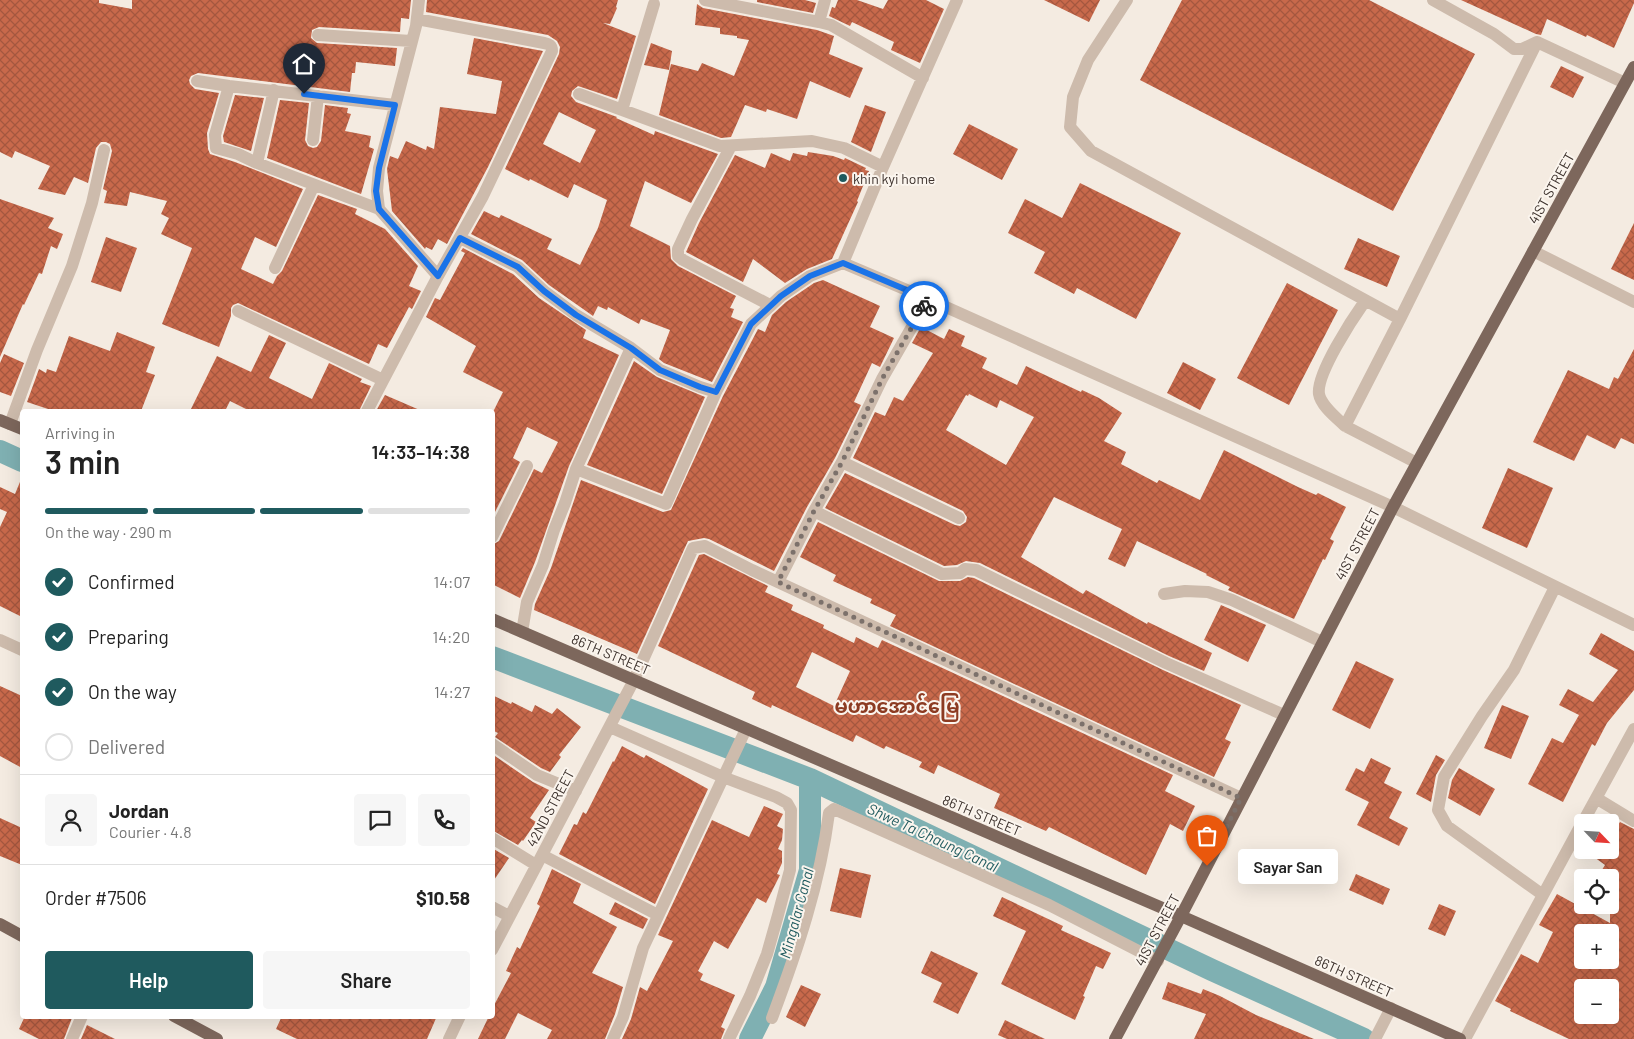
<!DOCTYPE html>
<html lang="en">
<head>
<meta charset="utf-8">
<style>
  body { margin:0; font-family:Barlow,"Noto Sans Myanmar",sans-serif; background:#f6f6f6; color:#222; height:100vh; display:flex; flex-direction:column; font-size:19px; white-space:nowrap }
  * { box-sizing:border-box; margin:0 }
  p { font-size:16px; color:#767676 }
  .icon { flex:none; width:28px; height:28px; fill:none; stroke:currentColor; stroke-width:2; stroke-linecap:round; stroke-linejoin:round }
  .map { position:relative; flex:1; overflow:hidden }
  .panel { position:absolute; left:20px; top:409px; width:475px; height:610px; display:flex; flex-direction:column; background:#fff; border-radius:5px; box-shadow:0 5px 20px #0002 }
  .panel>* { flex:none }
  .needle { width:32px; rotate:115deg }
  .tools { position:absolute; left:1574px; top:814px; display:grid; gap:10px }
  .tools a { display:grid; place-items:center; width:45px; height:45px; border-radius:5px; background:#fff; box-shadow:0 5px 20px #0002; font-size:25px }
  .pin { position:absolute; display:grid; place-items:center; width:42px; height:42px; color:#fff; margin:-51px -21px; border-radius:50% 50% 50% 0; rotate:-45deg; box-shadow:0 0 5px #0007 }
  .pin .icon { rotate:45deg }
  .courier { position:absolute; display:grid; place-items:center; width:50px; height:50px; margin:-25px; border:4px solid #1a73e8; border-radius:50%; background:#fff; color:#222; box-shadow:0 1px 6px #0007 }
  .bubble { position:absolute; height:35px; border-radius:5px; background:#fff; box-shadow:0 5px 20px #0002; font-size:16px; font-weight:600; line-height:35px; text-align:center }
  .head em { font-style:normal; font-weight:600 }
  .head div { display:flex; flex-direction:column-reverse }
  .head { display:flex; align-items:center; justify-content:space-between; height:85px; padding:0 25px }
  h1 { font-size:32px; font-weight:600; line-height:38px }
  .bar { display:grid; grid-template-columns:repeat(4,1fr); gap:8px 5px; align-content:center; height:60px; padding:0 25px }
  .bar i { height:6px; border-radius:4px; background:#e0e0e0 }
  .bar .current { background:#1f5a5e }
  .bar p { grid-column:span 4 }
  .line { display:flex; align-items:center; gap:12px; padding:0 25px; border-top:1px solid #e0e0e0 }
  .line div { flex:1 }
  .round { display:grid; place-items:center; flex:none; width:52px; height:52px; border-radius:5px; background:#f6f6f6 }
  ol { padding:0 25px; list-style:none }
  li { display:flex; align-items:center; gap:15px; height:55px }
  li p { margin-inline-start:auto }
  li .icon { padding:5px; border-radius:50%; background:#1f5a5e; color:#fff; stroke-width:4 }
  li:last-child { color:#767676 }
  li i { width:28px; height:28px; border:2px solid #e0e0e0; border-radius:50% }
  .button { display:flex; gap:10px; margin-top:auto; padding:10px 25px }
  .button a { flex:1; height:58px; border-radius:5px; background:#1f5a5e; color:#fff; font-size:20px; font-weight:600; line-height:58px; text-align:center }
  .button a+a { background:#f6f6f6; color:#222 }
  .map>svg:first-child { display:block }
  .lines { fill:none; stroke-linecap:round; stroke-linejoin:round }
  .canal { stroke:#7fb0b2; stroke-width:22 }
  .building { fill:url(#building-cross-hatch); fill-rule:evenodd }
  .minor { stroke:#cdbbac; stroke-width:12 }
  .major { stroke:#7d675c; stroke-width:12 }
  .done { stroke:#7c716b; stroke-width:5; stroke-dasharray:0 9 }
  .route { stroke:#1a73e8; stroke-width:6 }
  .poi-dot { fill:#1f5a5e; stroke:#fbf5ee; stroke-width:2 }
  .labels { text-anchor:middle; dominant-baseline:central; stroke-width:4; stroke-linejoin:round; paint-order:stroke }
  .poi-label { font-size:14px; fill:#3b302b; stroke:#fbf5ee; text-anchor:start }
  .street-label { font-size:14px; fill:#3b302b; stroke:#fbf5ee }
  .water-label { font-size:15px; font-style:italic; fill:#1f5a5e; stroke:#fbf5ee }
  .district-label { font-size:19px; font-weight:bold; fill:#8c3b22; stroke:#fbf5ee }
</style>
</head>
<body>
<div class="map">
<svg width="1634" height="1039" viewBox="0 0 1634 1039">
  <defs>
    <pattern id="building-cross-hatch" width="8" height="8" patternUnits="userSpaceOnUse" patternTransform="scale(1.25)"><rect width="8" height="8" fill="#c8694b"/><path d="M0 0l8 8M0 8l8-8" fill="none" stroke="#a4573f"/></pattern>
  </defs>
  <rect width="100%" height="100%" fill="#f4ebe1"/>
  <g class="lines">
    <!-- canal -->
    <path class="canal" d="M0 451 22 461
      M492 657 810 779 1212 970 1364 1039
      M750 1039 776 987 810 870V779"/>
  </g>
  <!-- building -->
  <path class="building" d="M0 0H99V3L132 9V0H411L409 19 401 18 400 32 319 27 312 30 311 38 317 43 397 48 395 66 356 62 355 73H352L350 92 198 73 191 76 189 80 190 84 195 89 219 93 207 133 208 149 210 154 235 162 303 189 276 247 255 237 241 269 273 284 277 276 282 271 318 195 357 209 355 214 385 229 418 266 409 286 421 291 412 309 409 307 387 348 378 344 369 364 238 303 233 305 231 308V316L219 347 162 324 192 248 161 234 169 218 161 214 167 201 130 192 127 206 104 203 107 191 103 189 112 151 110 144 106 142H101L96 148 88 183 74 177 65 195 38 189 50 166 15 151 12 158 0 152Z
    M427 0H618L616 7 617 8 610 24 603 23 636 36 617 99 578 86 572 91 571 96 576 102 617 117 616 118 654 135 655 131 718 154 691 203 645 181 630 226 670 246 671 259 678 266 736 296 730 308 734 309 731 317 743 322 712 382 664 363 659 359 670 330 641 319 639 324 608 307 607 310 598 306 593 316 549 285 522 260 471 234 484 211 499 218 501 215 552 239 547 249 580 265 598 228 607 200 574 184 568 198 530 179 529 181 505 169 559 54 560 47 557 41 548 35 426 12ZM559 112 596 130 580 163 543 144Z
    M757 0H805L816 3 813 13 757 2Z
    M838 0H857L883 9 888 0H926L944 9 920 63 891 50 894 42 852 22 850 26 829 16 832 7 835 8Z
    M1044 0H1100L1089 22Z
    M1182 0H1369L1475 54 1393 211 1140 80Z
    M1461 0H1634V3L1614 48 1587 35 1586 37 1547 19 1541 35 1536 34Z
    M697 4 703 8 817 30 834 36 829 54 863 68 850 98 810 81 797 119 767 109 766 112 745 105 731 137 721 138 659 115 671 64 698 71 702 63 734 76 749 40 737 38V36L720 34V28L695 25Z
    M474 38 543 51 488 167 447 244 438 239 432 250 426 247 425 249 392 211 387 169 390 156 398 159 406 141 426 150 427 146 434 149 440 107 496 114 502 81 467 74Z
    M651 43 672 51 669 70 644 65Z
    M1561 66 1584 77 1573 98 1550 87Z
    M235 95 264 98 251 151 224 142 223 136Z
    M280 100 309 103 305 140 308 146 313 148 317 147 321 141 325 105 348 108 347 113 351 114 345 131 371 136 369 147 374 149 361 194 267 158Z
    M865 105 886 112 871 152 851 142Z
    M969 124 1018 149 1002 180 953 154Z
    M808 152 833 156 844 160 845 158 866 168 865 170 869 171 857 201 858 202 832 259 807 269 785 283 753 259 743 282 686 252 699 223 735 155 765 168 771 153 790 161 793 153 807 156Z
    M1080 183 1181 233 1136 319 1077 288 1074 294 1034 273 1045 252 1008 233 1025 199 1062 218Z
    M0 199 54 218 48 228 63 234 57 249 51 246 42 274 39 273 24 305 23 304 0 357Z
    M1634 223V280L1611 269Z
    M106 237 137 248 121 292 91 282Z
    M1358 238 1400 256 1387 287 1344 269Z
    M463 248 513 274 539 298 586 330 583 338 619 355 569 466 535 562 520 598 492 584V545L499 541 534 469 542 473 558 442 527 427 513 458 520 462 492 518V414L503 392 463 372 476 346 426 317 435 298 440 300 465 253 461 251Z
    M823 280 880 306 870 327 894 338 880 367 872 363 854 402 861 405 835 458 807 507 774 571 709 539 704 538 688 541 637 654 534 610 535 604 551 568 581 480 663 512 671 510 723 396 758 329 765 332 772 315 786 302 814 283Z
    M1287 283 1338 310 1289 405 1237 378Z
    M921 327 944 339 949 329 965 336 961 346 987 358 982 368 1017 385 1026 366 1081 392 1082 390 1099 398 1122 413 1104 441 1126 452 1121 464 1157 483 1159 480 1200 500 1224 450 1298 487 1316 495 1318 493 1346 507 1330 539 1334 541 1325 560 1323 559 1294 619 1228 590 1230 587 1206 575 1207 574 1137 541 1125 567 1108 559 1122 529 1054 497 1021 557 1083 594 1086 590 1147 624 1148 622 1212 653 1204 671 1169 656 980 563 966 561 957 565 944 566 825 508 845 473 955 525 960 526 966 522 967 517 963 511 853 458 875 412 885 416 894 397 903 401 933 353 912 343ZM969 394 997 408 1000 400 1034 417 1006 465 946 430 966 395 968 396Z
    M117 332 155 347 146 372 155 375 141 411H54L27 402 39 369 46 373 47 369 56 372 69 336 110 351Z
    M269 335 286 343 269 378 312 399 329 363 362 379 360 382 371 386 359 411H250L230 401 225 411H190L217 356 251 372Z
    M1634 349V444L1621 438 1615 449 1587 435 1574 461 1533 442 1568 370 1609 389 1614 377 1618 379Z
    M4 354 24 363 11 396 0 392V363Z
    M634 361 657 377 705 397 662 494 587 465Z
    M1183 362 1216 379 1200 410 1167 393Z
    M385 395 422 411H376Z
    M1508 468 1553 488 1527 548 1482 528Z
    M22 477V617L0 606V527L7 512 0 509V487L15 494Z
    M818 522 939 581H960L968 577 974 578 1163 670 1241 705 1225 739 1231 742 1214 777 890 626 896 615 870 603 872 599 833 581 836 575 800 557Z
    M704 554 768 586 765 592 793 605 791 610 824 625 823 628 854 643 856 637 878 648 882 640 1173 775 1165 791 1195 806 1183 831 1170 824 1146 875 1049 827 1046 831 994 808 1000 794 938 765 934 774 919 767 922 762 886 746 884 749 856 735 853 742 772 705 771 708 752 699 755 692 658 646 699 555ZM812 652 850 671 834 706 796 687Z
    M1221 605 1266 625 1248 662 1204 640Z
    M1601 633 1634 651V690L1607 723 1595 746 1592 744 1563 802 1528 784 1552 738 1563 743 1579 715 1559 705 1568 689 1593 702 1618 670 1589 654Z
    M1356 661 1394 679 1370 729 1332 710Z
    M0 686 22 696V768L0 756Z
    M492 695 511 704 512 702 532 712 535 705 552 714 557 708 581 727 559 755 561 757 550 772 541 768 495 737 498 733 492 730Z
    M1502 705 1529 716 1511 759 1484 748Z
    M622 746 644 758 646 755 708 789 655 904 559 854 574 824 577 825 583 812 586 814 613 761 614 762Z
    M492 754 533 782 549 790 530 818 536 822 523 841 522 840 518 845 492 830Z
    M1436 755 1445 760 1436 775 1431 802 1416 794Z
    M1371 758 1391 768 1384 783 1402 792 1389 818 1408 828 1399 846 1357 825 1369 802 1345 790 1356 768 1364 772Z
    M1459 768 1495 789 1480 816 1448 798 1452 780Z
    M764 806 783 814 777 826 783 829 782 840 778 849 782 851V863L777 874 780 875 766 903 757 898 728 949 714 941 698 971 703 974 700 980 735 995 721 1027 725 1029 721 1039H622L631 1019 640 987 647 991 673 941 658 935 712 820 749 837Z
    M0 818 22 828V865L0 856Z
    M1620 822 1634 829V1039H1569L1510 1011 1511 1009 1495 1001 1521 954 1538 963 1553 932 1539 925 1557 894 1610 923V878H1597L1605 865 1594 857 1600 850H1610V836ZM1582 932H1610V960H1582ZM1582 988H1610V1015H1582Z
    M492 848 509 858 492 883Z
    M840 868 871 875 861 918 830 911Z
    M552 869 581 884 573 903 617 927 592 973 623 987 615 1014 605 1039H547L552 1030 518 1013 505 1039H478L489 1016H492V1009L511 973 506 971 517 947 520 949 540 906 537 904Z
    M1356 874 1390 889 1383 905 1349 890Z
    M1002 897 1063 926 1061 930 1111 953 1103 969 1096 966 1083 996 1085 997 1075 1020 1001 984 1026 931 993 916Z
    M615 902 648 919 643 929 609 914Z
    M1439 904 1456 911 1445 936 1428 929Z
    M931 951 978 973 958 1014 933 1002 942 983 921 973Z
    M1168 982 1201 994 1203 989 1220 996 1256 1015 1314 1039H1194L1206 1014 1162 999Z
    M801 985 821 994 805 1027 786 1017Z
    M25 1016H68L72 1018 64 1039H39L19 1029Z
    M282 1016H437L427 1039H297L276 1029Z
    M1005 1020 1045 1039H1007L998 1035Z
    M87 1025 115 1039H81Z"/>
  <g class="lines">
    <!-- minor -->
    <path class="minor" d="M705 0 819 22
      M825 0 819 22 831 25 923 78
      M1127 0 1088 60 1073 97 1070 127 1091 151 1400 319 1345 426 1417 463
      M1433 0 1494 34 1514 49H1522L1537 42 1625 83
      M417 19 544 43C549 44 552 45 552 51L483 196 438 276
      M318 35 411 41
      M197 81 229 86 395 105
      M229 86 215 135 216 148 238 154 257 163 379 209
      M579 94 720 146 812 141 844 148 883 167
      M622 110 654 4
      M313 140 318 96
      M731 146 692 219 678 249V256L683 260 770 305
      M257 163 274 90
      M460 238 518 267 544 291 576 315 631 348 660 370 700 387 716 392 751 324 781 296 810 276 843 263 928 299 1393 507 1634 625
      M1533 251 1634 302
      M843 263 883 167 957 0
      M275 268 314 185
      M238 311 383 380
      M1400 319 1537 42
      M367 411 438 276 379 209 377 191 379 168 416 26 419 0
      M10 424 37 350 72 266 92 203 104 150
      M1345 426C1337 418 1321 406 1319 394 1316 374 1353 318 1365 301
      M842 462 959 518
      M576 469 666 504 716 392
      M814 511 942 574 960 573 965 569 976 570 1166 663 1284 715
      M492 537 527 466
      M778 582 814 511 842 462 882 379 928 299
      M1164 594 1185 591 1208 592 1232 600 1322 642
      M522 632 527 602 543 565 554 530 565 503 576 469 631 348
      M0 640 22 650
      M610 727 723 777 776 797 787 803 791 810 790 870 778 915 767 954 750 996 729 1039
      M492 744 537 775 576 791
      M1596 798 1634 821
      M1583 822 1634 729
      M492 838 536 865
      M542 855 658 915
      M1543 895 1447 826 1438 810 1444 777 1482 716 1514 670 1555 587
      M492 907 509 916
      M492 950 634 680 693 548 705 546 752 570 1241 798
      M772 1018C797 951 820 884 829 813L834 809 1049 905 1158 961
      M72 1039 82 1016
      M449 1039 460 1016
      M613 1039 623 1017 643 948 746 729
      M1375 1039 1391 1008
      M1465 1039 1582 823"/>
    <!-- major -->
    <path class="major" d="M0 420 22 429
      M492 619 1181 916 1460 1039
      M0 924 22 936
      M174 1016 217 1039
      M1115 1039 1181 916 1393 507 1634 67"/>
  </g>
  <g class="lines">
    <!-- done -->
    <path class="done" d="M924 306 882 379 842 462 814 511 778 582 1241 798 1207 866"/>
    <!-- route -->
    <path class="route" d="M304 94 395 105 379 168 376 191 379 209 438 276 460 238 518 267 544 291 576 315 631 348 660 370 700 387 716 392 751 324 781 296 810 276 843 263 928 299 924 306"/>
  </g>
  <!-- markers -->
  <circle class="poi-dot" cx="843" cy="178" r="5"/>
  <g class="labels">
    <!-- poi labels -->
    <g class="poi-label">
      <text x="853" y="178">khin kyi home</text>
    </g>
    <!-- street labels -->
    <g class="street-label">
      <text transform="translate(1551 188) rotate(-61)">41ST STREET</text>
      <text transform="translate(1357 544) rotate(-62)">41ST STREET</text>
      <text transform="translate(611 654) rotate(23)">86TH STREET</text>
      <text transform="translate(550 808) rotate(-62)">42ND STREET</text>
      <text transform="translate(982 815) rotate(23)">86TH STREET</text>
      <text transform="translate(1157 930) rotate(-62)">41ST STREET</text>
      <text transform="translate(1354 976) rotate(24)">86TH STREET</text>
    </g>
    <!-- water labels -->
    <g class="water-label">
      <text transform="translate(933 837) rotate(25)">Shwe Ta Chaung Canal</text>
      <text transform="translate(796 913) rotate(-75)">Mingalar Canal</text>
    </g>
    <!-- district labels -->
    <g class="district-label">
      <text x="897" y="705">မဟာအောင်မြေ</text>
    </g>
  </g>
</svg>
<div class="tools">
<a><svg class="needle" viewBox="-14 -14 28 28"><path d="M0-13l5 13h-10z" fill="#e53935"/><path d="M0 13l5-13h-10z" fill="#767676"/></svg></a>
<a><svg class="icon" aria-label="locate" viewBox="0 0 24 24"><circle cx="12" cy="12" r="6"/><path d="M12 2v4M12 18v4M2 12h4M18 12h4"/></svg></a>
<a>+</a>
<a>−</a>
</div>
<div class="pin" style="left:1207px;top:866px;background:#ea580c"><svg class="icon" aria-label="bag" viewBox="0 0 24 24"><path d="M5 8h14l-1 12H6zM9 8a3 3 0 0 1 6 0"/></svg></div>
<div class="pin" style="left:304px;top:94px;background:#1f2937"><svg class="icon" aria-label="home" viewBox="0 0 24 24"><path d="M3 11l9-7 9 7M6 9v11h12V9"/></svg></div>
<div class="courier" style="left:924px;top:306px"><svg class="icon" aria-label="bike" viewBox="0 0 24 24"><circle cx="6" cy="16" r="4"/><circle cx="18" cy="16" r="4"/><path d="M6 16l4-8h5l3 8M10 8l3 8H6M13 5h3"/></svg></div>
<div class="bubble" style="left:1238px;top:849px;width:100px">Sayar San</div>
<section class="panel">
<div class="head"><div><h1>3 min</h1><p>Arriving in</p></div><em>14:33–14:38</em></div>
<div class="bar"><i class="current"></i><i class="current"></i><i class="current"></i><i></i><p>On the way · 290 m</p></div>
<ol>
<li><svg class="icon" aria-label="check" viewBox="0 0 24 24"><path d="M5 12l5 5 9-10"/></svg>Confirmed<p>14:07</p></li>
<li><svg class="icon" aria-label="check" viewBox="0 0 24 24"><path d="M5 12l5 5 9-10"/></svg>Preparing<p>14:20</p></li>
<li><svg class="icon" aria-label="check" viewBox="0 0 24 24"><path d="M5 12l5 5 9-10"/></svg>On the way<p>14:27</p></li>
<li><i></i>Delivered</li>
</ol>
<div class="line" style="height:90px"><a class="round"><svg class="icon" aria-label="person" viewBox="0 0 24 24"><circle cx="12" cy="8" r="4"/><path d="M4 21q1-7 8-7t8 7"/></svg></a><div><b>Jordan</b><p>Courier · 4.8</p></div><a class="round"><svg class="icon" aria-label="chat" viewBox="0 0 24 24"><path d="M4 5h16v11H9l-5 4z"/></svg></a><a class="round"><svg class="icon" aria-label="phone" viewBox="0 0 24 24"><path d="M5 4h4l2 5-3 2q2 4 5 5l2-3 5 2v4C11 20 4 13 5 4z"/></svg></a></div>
<div class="line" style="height:65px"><div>Order #7506</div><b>$10.58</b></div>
<div class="button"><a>Help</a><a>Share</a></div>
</section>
</div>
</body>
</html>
